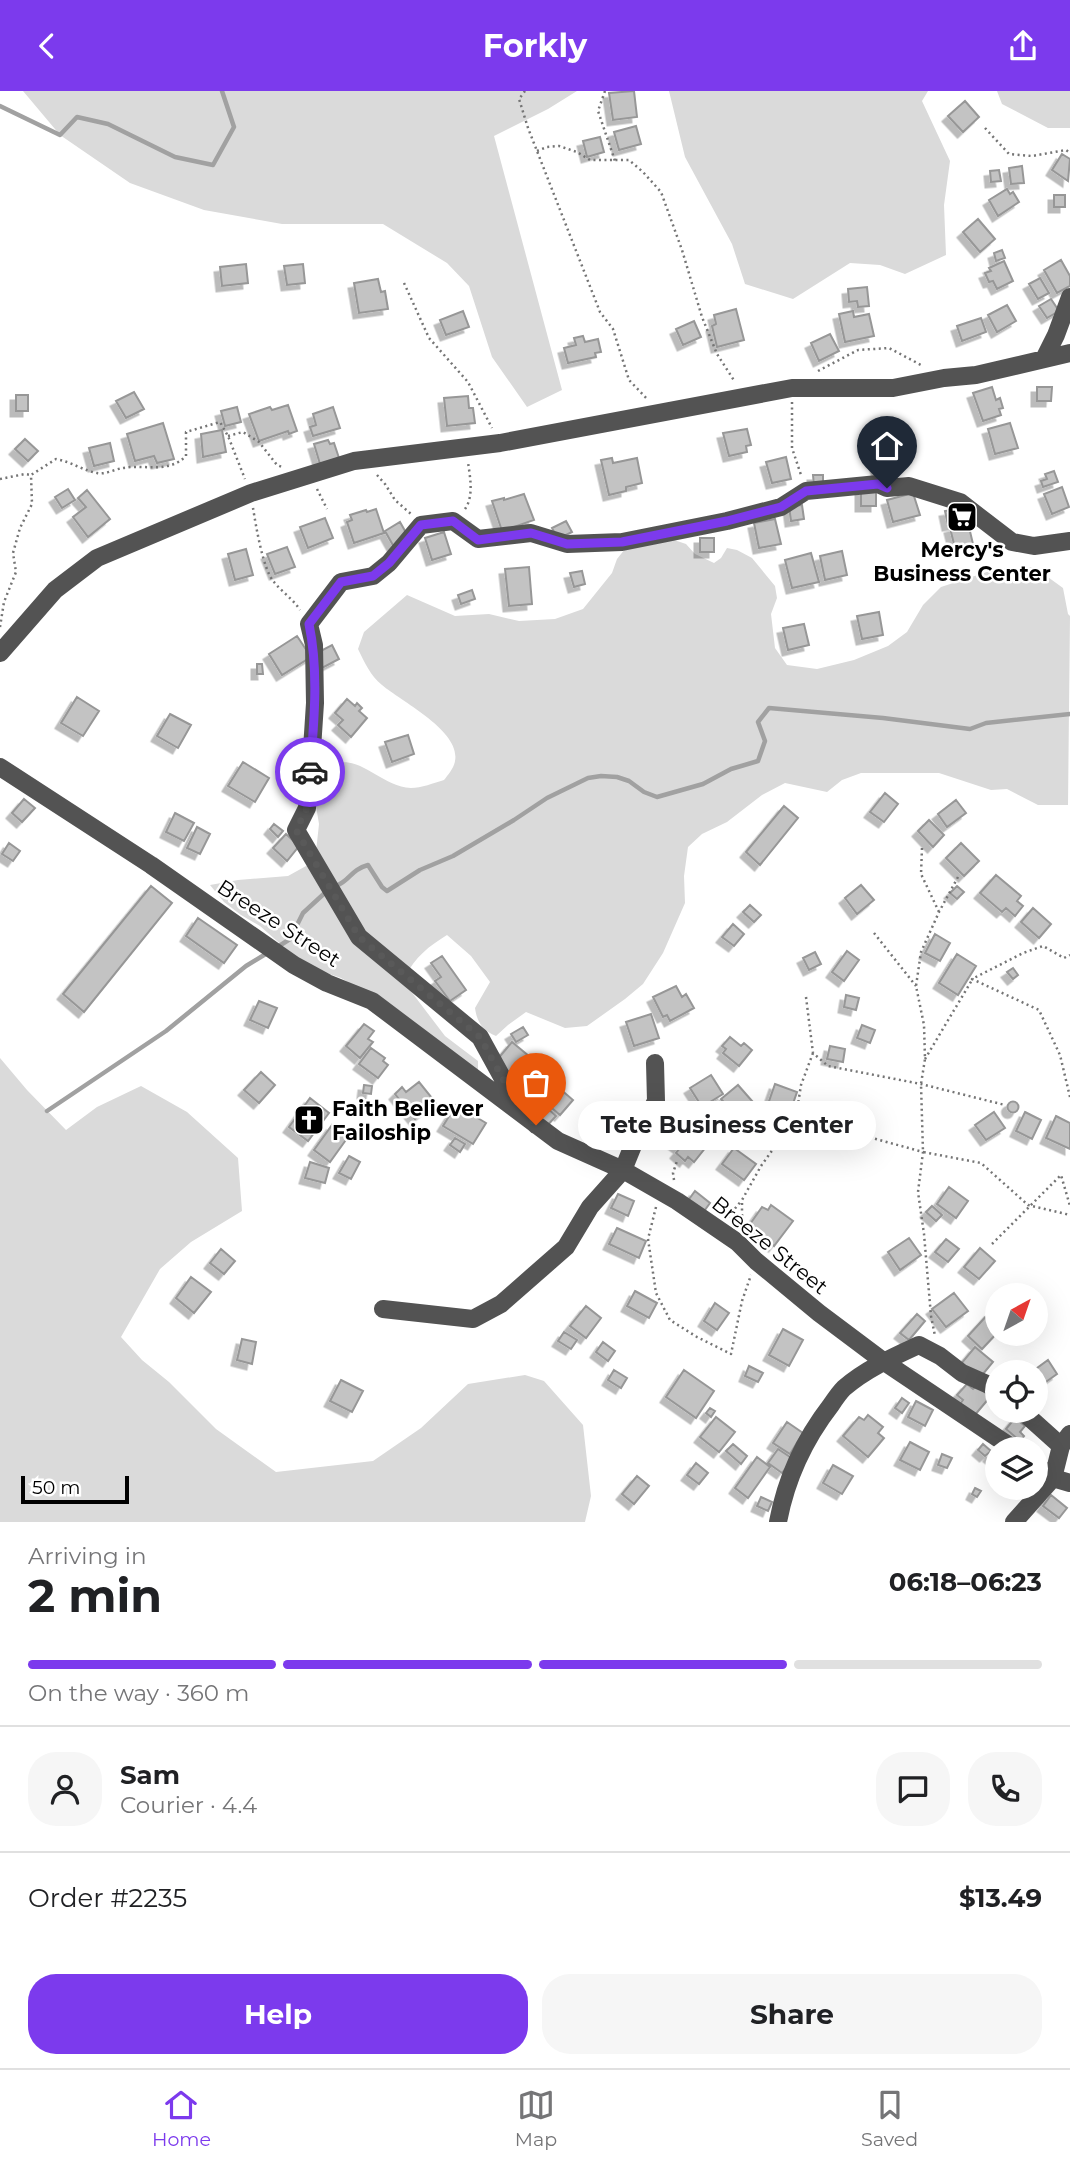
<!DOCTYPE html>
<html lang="en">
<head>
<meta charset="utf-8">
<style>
  body { margin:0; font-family:Montserrat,sans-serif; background:#f6f6f6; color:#202124; height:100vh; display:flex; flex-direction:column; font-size:26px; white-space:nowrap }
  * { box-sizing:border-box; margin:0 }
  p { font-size:23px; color:#757577 }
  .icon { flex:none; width:38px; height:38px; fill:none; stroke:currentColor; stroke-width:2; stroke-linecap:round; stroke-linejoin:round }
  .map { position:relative; height:1431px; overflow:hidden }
  .sheet { display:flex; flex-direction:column; background:#fff; flex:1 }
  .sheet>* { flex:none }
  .needle { width:46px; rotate:40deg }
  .tools { position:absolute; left:985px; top:1192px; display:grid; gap:14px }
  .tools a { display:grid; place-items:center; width:63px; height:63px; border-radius:50%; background:#fff; box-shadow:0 7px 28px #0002; font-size:35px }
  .scale { position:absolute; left:21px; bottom:18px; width:108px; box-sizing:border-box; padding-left:7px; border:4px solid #000; border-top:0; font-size:19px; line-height:24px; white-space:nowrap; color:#000; -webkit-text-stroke:5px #fff; paint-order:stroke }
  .pin { position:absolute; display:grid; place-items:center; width:60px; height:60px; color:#fff; margin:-72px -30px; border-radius:50% 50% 50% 0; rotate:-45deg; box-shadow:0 0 7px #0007 }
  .pin .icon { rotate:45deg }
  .courier { position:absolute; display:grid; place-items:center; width:70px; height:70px; margin:-35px; border:5px solid #7c3aed; border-radius:50%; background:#fff; color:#222; box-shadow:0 2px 9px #0007 }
  .bubble { position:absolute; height:49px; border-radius:24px; background:#fff; box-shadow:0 7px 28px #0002; font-size:23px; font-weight:700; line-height:49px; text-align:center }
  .head em { font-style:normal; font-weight:700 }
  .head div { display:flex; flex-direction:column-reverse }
  .head { display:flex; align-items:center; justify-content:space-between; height:119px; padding:0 28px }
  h1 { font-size:46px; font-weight:700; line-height:52px }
  .bar { display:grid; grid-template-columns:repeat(4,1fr); gap:10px 7px; align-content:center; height:84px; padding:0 28px }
  .bar i { height:9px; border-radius:5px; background:#e0e0e0 }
  .bar .on { background:#7c3aed }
  .bar p { grid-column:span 4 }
  .line { display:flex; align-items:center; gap:18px; padding:0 28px; border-top:2px solid #e0e0e0 }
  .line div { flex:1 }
  .round { display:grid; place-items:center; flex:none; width:74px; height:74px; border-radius:28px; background:#f6f6f6 }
  .action { display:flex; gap:14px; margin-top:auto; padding:14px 28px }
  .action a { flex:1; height:80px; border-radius:28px; background:#7c3aed; color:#fff; font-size:28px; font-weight:700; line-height:80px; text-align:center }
  .action a+a { background:#f6f6f6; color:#202124 }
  header { display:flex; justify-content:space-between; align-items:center; height:91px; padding:0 28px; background:#7c3aed; color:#fff; font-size:32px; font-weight:700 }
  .dock { display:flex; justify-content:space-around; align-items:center; height:98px; border-top:2px solid #e0e0e0; background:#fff; font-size:19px; color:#757577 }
  .dock a { display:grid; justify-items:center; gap:4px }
  .dock .on { color:#7c3aed }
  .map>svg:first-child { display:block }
  .green { fill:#dadada }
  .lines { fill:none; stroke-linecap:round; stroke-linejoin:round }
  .stream { stroke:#a1a1a1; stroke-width:4.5 }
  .building { fill:#c3c3c3; stroke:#979797; stroke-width:2; filter:url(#shadow) }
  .path { stroke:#757575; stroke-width:2.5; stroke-dasharray:2 3.5; stroke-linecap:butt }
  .minor { stroke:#535353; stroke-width:18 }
  .done { stroke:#595959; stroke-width:7; stroke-dasharray:0 12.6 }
  .route { stroke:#7c3aed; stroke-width:9 }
  .labels { text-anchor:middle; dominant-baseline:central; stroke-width:5; stroke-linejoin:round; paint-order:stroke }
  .poi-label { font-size:21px; font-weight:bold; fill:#000; stroke:#fff }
  .street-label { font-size:21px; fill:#000; stroke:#fff }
</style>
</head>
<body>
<header><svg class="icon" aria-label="back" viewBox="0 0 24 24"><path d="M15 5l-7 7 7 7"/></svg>Forkly<svg class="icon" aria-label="share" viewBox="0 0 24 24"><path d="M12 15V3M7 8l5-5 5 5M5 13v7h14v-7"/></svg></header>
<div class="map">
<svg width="1070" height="1431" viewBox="0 0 1070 1431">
  <defs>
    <filter id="shadow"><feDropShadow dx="-5.5" dy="5.5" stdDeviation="0" flood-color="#0004"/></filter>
  </defs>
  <rect width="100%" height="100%" fill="#fff"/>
  <!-- green -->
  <path class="green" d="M23 0H577L548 18 494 45 562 299 527 316 492 266 469 195 447 172 383 133H282L204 119 130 92 60 44Z
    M669 0H928L922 10 950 70 944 114 946 164 905 183 880 174 850 172 793 208 745 193 732 153 685 66Z
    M997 0H1070V37H1048L1002 13Z
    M674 449 686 453 695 463 714 472 721 467 727 457 737 459 752 467 775 495 777 507 771 523 775 557 787 574 817 578 854 569 888 555 907 541 923 514 941 496 996 478 1034 476 1063 497 1068 523 1070 525 1068 714H1038L1007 698 991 699 939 682H861L842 689 827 701 785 692 762 704 727 731 702 743 688 756 684 785 685 812 663 862 643 893 625 908 587 935 565 937 526 921 508 934 496 945C482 939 477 931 475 917L490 891 471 865 447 844C429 855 415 866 405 886L410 899 445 945 478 970V983L372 905 341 887 318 879 285 857 260 835 241 824 224 811 210 794 238 789 288 785 315 770 319 733 316 715 318 697 328 675C360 660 378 695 411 697 421 697 434 692 444 689 448 684 454 677 455 670 461 640 402 611 382 594 370 584 365 572 358 558L364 541 407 504 455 525 489 523 519 530 555 528 583 518 612 482 617 468 625 458Z
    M0 967 27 999 66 1039 97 1016 141 995 187 1021 238 1067 242 1120 191 1151 160 1178 121 1246 142 1269 169 1291 216 1338 276 1381 373 1370 421 1337 468 1293 525 1284 544 1290 583 1334 591 1405 585 1431H0Z"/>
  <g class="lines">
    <!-- stream -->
    <path class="stream" d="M0 15 60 44 77 26 108 33 175 66 213 74 234 36 222 0
      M336 795C351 789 350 779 368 774L382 796 387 800 420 779 453 765 514 729 547 707 588 687 601 685 617 686 629 690 644 701 657 706 703 693 731 678 758 670 765 650 758 631 769 617 883 627 970 638 986 632 1070 623
      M276 857 290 848 303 822 328 799
      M47 1020 166 940 246 875 269 861"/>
  </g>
  <!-- building -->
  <path class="building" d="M634 0 637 26 613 29 609 2Z
    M965 10 979 26 963 41 948 25Z
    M636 35 641 53 619 59 614 41Z
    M600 46 604 61 587 66 583 50Z
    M1062 63 1070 68 1068 90 1052 79Z
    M1022 75 1024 92 1011 93 1009 77Z
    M999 79 1001 90 991 91 990 80Z
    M1007 98 1010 103 1013 101 1019 111 998 125 989 109Z
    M1054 104H1065V116H1054Z
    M978 128 995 148 980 161 963 141Z
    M1002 159 1005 167 996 170 994 162Z
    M1061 169 1070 185V195L1057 202 1044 179Z
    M1004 170 1013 190 997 198 993 190 989 191 985 182 991 180 989 177Z
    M246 173 248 192 222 195 220 176Z
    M303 173 305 192 287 194 284 175Z
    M1040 187 1049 202 1038 208 1029 193Z
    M378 188 381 201 385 200 388 218 359 222 354 192Z
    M867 196 869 215 858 216 857 210 849 211 848 198Z
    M1051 208 1059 220 1047 227 1039 215Z
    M1007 214 1016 230 997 241 988 224Z
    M736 218 744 249 717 256 712 235 716 233 714 224Z
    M463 220 469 236 446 244 440 229Z
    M853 220 854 226 869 223 874 245 845 251 839 223Z
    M981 227 986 241 962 250 957 235Z
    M694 230 701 246 683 254 676 238Z
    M830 243 839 260 819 270 811 252Z
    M583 245 585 251 598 248 601 261 595 262 596 266 568 272 564 257 576 254 574 247Z
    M992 296 996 309 1000 307 1003 317 999 318 1001 324 983 330 973 302Z
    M1037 296H1052L1051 310H1037Z
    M134 301 144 318 126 327 116 310Z
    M16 304H28V320H16Z
    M468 305 469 317H473L475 332 447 335 444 307Z
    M288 314 297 340 289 343 288 340 259 350 249 323 270 316 272 319Z
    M237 316 241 331 225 335 221 320Z
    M333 316 340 337 313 345 310 336 316 334 313 323Z
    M163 332 174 368 157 372 154 365 135 370 127 343Z
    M1010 332 1018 357 995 363 988 338Z
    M747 338 751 354 746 355 747 361 729 365 723 342Z
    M222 339 226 361 203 366 201 343Z
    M909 342 914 356 898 361 894 347Z
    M25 348 38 360 28 370 15 358Z
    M328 349 330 353 334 352 339 367 320 373 314 353Z
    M110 352 114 370 94 375 89 357Z
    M888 363 893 376 878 381 874 368Z
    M786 366 791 388 772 392 766 371Z
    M612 367 613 372 637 367 642 392 626 396V400L609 404 601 369Z
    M1054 380 1058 391 1043 396 1041 390 1047 388 1045 383Z
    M813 384H823V395H814Z
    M1062 396 1069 416 1052 423 1044 403Z
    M68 398 75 409 62 417 55 406Z
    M87 399 110 428 88 446 73 426 86 416 78 407Z
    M861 399H876V415H861Z
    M913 402 920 424 893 431 887 409Z
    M524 403 534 429 502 440 492 410 504 407V409Z
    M802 414 804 428 791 430 789 415Z
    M964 417 967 431 948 434 945 420Z
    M376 418 384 442 354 452 347 431 352 429 350 424 366 419 367 421Z
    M325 427 333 447 308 457 300 436Z
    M775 428 781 453 759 457 754 432Z
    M566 430 572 441 558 448 552 437Z
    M400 431 409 447 394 456 385 440Z
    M968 432 973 453 955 457 950 437Z
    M444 441 451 463 432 469 425 447Z
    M700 447H714V461H700Z
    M287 456 295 476 275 483 267 463Z
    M246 458 253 484 235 489 228 463Z
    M842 460 847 484 825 489 820 465Z
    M811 462 819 491 792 497 785 469Z
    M529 476 532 513 509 515 505 478Z
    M582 480 585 493 574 496 570 482Z
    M472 499 475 508 461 513 458 504Z
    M879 521 883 544 862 548 857 525Z
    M804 533 809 554 788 559 783 537Z
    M297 545 311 566 282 584 269 563Z
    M332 554 339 568 322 577 315 563Z
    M257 573H262L263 583H257Z
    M77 606 99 620 83 645 61 632Z
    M347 608 355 615 357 612 362 617 359 620 367 627 351 646 338 634 343 629 335 622Z
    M170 623 191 634 178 657 157 645Z
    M408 644 414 663 392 671 385 651Z
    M243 671 269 687 255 711 228 695Z
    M885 702 898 713 884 731 870 721Z
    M24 708 35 717 22 731 12 722Z
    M956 709 966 722 947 736 938 723Z
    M784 715 798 727 760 774 746 761Z
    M175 722 194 732 184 750 166 741Z
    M929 729 944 744 933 756 918 740Z
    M274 733 283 740 278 746 270 738Z
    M197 736 210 743 200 763 187 757Z
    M286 743 299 755 287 770 273 757Z
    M9 752 20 760 13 770 2 763Z
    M961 752 979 770 964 785 946 767Z
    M996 784 1021 805 1017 810 1023 815 1015 825 1006 817 1002 821 980 802Z
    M861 794 874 809 857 823 845 807Z
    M151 795 172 812 84 921 63 903Z
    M957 795 964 801 957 808 950 802Z
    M750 814 761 824 754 831 743 821Z
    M1033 817 1051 833 1039 847 1021 831Z
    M198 827 237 854 224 872 186 845Z
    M733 833 744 843 734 855 722 846Z
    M935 843 950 852 940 870 925 862Z
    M847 860 859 869 844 890 832 881Z
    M815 861 821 873 809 879 803 867Z
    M957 863 976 875 958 904 939 892Z
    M442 865 466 899 450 910 435 890 441 886 431 872Z
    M1013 877 1018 884 1013 888 1007 881Z
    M676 895 682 906 686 903 694 917 670 930 667 924 663 926 653 906Z
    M846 904 859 907 856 919 844 916Z
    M259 910 277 917 268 937 250 929Z
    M651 923 659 947 634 955 626 931Z
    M364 933 374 940 368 948 373 951 360 967 346 955Z
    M862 934 875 939 870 952 857 947Z
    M523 936 528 944 516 951 511 943Z
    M730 946 741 955 744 952 752 959 739 975 723 962 726 958 722 955Z
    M512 951 530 966 514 986 496 970Z
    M830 955 845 958 843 971 827 968Z
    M371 957 385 967 383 970 388 974 378 987 359 973Z
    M261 981 275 994 259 1012 244 999Z
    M711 984 723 1003 702 1016 690 997Z
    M419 991 436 1012 415 1028 395 1003 402 996 406 1001Z
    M775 993 797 1001 789 1024 767 1016Z
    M364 994 372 995 371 1003 363 1002Z
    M738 994 752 1010 735 1024 721 1008Z
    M559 997 573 1009 560 1024 546 1012 549 1008 545 1005 549 1000 554 1004Z
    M310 1007 329 1022 308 1050 289 1036Z
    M1007.5 1016a5.5 5.5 0 1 1 11 0a5.5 5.5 0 1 1-11 0Z
    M717 1013 727 1025 720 1031 710 1019Z
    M456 1014 486 1032 473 1053 443 1035Z
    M545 1015 556 1025 544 1038 533 1028Z
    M994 1021 1005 1037 986 1049 975 1034Z
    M1025 1021 1041 1029 1032 1048 1016 1040Z
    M1056 1025 1070 1032V1058L1046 1047Z
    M687 1033 710 1051 694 1071 688 1066 685 1070 676 1062 680 1057 672 1051Z
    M332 1034 348 1046 330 1071 314 1059Z
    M455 1047 465 1053 460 1061 450 1054Z
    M734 1057 756 1073 744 1089 722 1073Z
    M349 1065 360 1071 351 1088 339 1082Z
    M310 1071 329 1077 325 1092 305 1087Z
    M949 1096 968 1110 956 1127 937 1113Z
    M695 1100 710 1112 702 1123 687 1111Z
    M618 1103 634 1110 628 1125 611 1117Z
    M771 1114 793 1130 774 1155 748 1136 762 1116 768 1119Z
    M932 1115 942 1124 936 1130 926 1121Z
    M617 1137 646 1150 639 1167 609 1153Z
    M909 1147 921 1164 900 1179 888 1161Z
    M946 1148 959 1158 948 1171 935 1161Z
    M980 1157 995 1170 979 1188 964 1176Z
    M221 1158 235 1170 224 1183 210 1172Z
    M191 1186 211 1201 194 1222 176 1207Z
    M635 1200 657 1212 649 1227 627 1215Z
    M954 1202 968 1220 946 1236 932 1218Z
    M715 1212 729 1222 717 1239 704 1230Z
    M586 1215 601 1227 586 1247 570 1235Z
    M990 1221 998 1228V1241L982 1258 968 1245Z
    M917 1223 925 1230 909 1249 900 1242Z
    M783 1238 803 1249 789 1275 769 1264Z
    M564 1241 577 1249 571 1258 558 1250Z
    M242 1248 256 1251 252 1273 237 1269Z
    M603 1251 615 1260 608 1270 596 1261Z
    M975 1256 993 1271 978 1289 960 1274Z
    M1048 1269 1057 1283 1043 1293 1033 1280Z
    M749 1275 763 1282 758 1291 745 1285Z
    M614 1279 627 1287 621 1297 608 1289Z
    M684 1279 714 1300 696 1327 666 1306Z
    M341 1289 363 1300 352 1321 330 1310Z
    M967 1293 973 1298 977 1294 990 1306 974 1325 960 1313 963 1309 957 1304Z
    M902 1307 909 1312 902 1322 895 1317Z
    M916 1310 933 1319 925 1335 908 1326Z
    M710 1317 715 1320 711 1326 706 1322Z
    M868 1324 883 1336 878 1342 884 1347 868 1366 843 1345 859 1326 864 1329Z
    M716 1326 735 1341 719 1361 700 1346Z
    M1015 1327 1025 1335 1020 1341 1024 1345 1020 1350 1006 1338Z
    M787 1331 803 1342 790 1363 773 1352Z
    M910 1351 929 1361 920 1379 900 1369Z
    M733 1353 747 1365 741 1373 726 1360Z
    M983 1353 991 1360 985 1365 978 1359Z
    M778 1358 793 1368 782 1382 768 1372Z
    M994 1359 998 1362V1368L995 1370 989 1365Z
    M942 1363 952 1367 947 1377 938 1374Z
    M757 1366 770 1376 748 1407 735 1397Z
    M696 1372 708 1382 699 1393 687 1384Z
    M833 1374 853 1385 842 1403 823 1392Z
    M637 1385 649 1395 634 1413 622 1403Z
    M975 1397 981 1400 977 1406 972 1403Z
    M1051 1404 1067 1417 1059 1427 1043 1415Z
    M761 1406 772 1411 768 1420 757 1415Z"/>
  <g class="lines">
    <!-- path -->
    <path class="path" d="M525 0 519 8 528 37 600 221 613 238 629 289 648 309
      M605 0 598 20 615 70
      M985 37 1009 63 1032 65 1066 59 1070 62
      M537 60 547 56 559 55 577 61 590 69H629L643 81 661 101 682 159 702 226 717 263 735 291
      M404 192 429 247 468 291 492 337
      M818 280 858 259 889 257 921 274
      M792 311V357L801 384
      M228 345 243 341 259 351 277 374 282 376
      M377 384 385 393 395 409 411 423
      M0 388 25 383 31 384
      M317 398 327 418
      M253 417C256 435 263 479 274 491 282 501 293 508 300 519
      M465 418C474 405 470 386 468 371
      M0 536 4 511 16 481 13 462 20 437 32 413 31 384 56 368C72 371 84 380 97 382 105 384 115 378 123 377 145 373 168 383 186 365V341L220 331 228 345 245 388
      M922 757 921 783 939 821
      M958 786 939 821 921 861 916 895 924 934 925 968 921 993 923 1061 981 1072 1028 1114 1070 1124
      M874 842 916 895
      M806 906 813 962 828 975 921 993 1005 1014
      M813 962 801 994 796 1026 923 1061 918 1101 924 1143 931 1225 935 1245
      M925 968 972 889
      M1070 1006 1060 964 1039 919 972 888 1023 862 1043 855 1064 867 1070 864
      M674 1089 673 1082 677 1070
      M656 1116 648 1148 656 1202 670 1229 697 1246 731 1263 742 1210 751 1184
      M728 1126 742 1109
      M742 1136V1109L761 1075 796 1026
      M992 1153 1061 1084 1070 1115"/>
    <!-- minor -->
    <path class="minor" d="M1045 266 1056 244 1070 206
      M0 562 55 499 97 467 251 402 354 370 500 352 792 297H893L944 287 976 284 1070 262
      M0 676 151 774 294 874 327 892 372 910 558 1050 623 1079 677 1110 737 1151 756 1170 819 1222 883 1270 1014 1358
      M536 1034 508 997 480 946 359 846 296 739 307 717 312 658 315 612 314 554 309 533 341 491 373 485 389 472 421 434 453 430 478 448 531 442 567 453 622 451 727 430 781 416 806 400 878 393 887 397 909 395 960 411 1012 451 1034 455 1070 450
      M383 1218 473 1228 501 1213 566 1156 590 1116 623 1079 636 1047 656 1010 655 972
      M1022 1320 1061 1355
      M1036 1374 1053 1387 1070 1392
      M778 1431C786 1388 804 1349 831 1314 835 1308 839 1302 844 1297 866 1278 893 1266 919 1254L940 1265 962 1282 998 1298
      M1014 1431 1053 1387 1061 1355 1070 1343"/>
  </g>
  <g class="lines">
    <!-- done -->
    <path class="done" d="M310 681 307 717 296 739 359 846 480 946 508 997 536 1034"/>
    <!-- route -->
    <path class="route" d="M310 681C314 632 319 581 309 533L341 491 373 485 389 472 421 434 453 430 478 449 531 442 567 453 622 451 727 430 781 416 806 400 878 393 887 397"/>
  </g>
  <!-- icons -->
  <defs>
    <g id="supermarket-square" transform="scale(1.575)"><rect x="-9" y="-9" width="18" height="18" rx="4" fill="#000" stroke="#fff"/><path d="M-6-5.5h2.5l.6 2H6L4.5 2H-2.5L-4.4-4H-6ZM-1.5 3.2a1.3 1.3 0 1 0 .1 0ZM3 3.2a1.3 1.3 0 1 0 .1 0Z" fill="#fff"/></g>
    <g id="church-square" transform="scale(1.575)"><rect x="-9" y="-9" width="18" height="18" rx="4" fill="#000" stroke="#fff"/><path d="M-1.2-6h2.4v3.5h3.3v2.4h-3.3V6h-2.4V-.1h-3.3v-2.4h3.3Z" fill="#fff"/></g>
  </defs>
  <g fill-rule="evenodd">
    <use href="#supermarket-square" x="962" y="426"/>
    <use href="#church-square" x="309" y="1029"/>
  </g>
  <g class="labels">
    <!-- poi labels -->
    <g class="poi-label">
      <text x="962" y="458">Mercy's<tspan x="962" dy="24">Business Center</tspan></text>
      <text x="332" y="1017" text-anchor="start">Faith Believer<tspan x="332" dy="24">Failoship</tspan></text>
    </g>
    <!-- street labels -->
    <g class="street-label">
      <text transform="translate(279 832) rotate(33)">Breeze Street</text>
      <text transform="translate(770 1154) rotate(39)">Breeze Street</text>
    </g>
  </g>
</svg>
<div class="tools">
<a><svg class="needle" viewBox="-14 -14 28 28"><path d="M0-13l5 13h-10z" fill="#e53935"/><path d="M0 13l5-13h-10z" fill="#757577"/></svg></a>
<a><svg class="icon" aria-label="locate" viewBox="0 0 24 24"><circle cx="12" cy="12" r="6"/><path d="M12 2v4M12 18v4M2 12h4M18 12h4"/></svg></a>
<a><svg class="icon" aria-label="layers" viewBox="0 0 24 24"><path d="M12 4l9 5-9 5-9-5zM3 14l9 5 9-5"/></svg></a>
</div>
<div class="scale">50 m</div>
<div class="pin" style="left:536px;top:1034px;background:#ea580c"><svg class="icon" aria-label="bag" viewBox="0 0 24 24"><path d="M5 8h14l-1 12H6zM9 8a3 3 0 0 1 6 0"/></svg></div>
<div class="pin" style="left:887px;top:397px;background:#1f2937"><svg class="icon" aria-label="home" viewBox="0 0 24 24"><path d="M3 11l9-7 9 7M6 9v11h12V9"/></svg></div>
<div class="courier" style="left:310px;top:681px"><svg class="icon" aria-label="car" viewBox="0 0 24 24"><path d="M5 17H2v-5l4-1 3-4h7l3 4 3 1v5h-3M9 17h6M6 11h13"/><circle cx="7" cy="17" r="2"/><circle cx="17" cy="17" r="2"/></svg></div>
<div class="bubble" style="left:578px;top:1010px;width:298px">Tete Business Center</div>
</div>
<section class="sheet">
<div class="head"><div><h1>2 min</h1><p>Arriving in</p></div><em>06:18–06:23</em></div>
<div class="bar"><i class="on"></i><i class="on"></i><i class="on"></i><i></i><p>On the way · 360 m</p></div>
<div class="line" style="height:126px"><a class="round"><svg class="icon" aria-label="person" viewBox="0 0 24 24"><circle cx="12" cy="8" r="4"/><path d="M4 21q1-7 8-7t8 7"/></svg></a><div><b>Sam</b><p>Courier · 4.4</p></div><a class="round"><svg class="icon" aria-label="chat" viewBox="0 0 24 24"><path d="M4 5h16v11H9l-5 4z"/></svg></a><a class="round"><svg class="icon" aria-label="phone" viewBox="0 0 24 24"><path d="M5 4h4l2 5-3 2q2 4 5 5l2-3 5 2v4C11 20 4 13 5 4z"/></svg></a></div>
<div class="line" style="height:91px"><div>Order #2235</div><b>$13.49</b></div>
<div class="action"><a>Help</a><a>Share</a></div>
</section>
<nav class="dock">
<a class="on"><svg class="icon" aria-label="home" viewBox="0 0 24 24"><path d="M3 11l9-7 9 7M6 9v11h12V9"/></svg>Home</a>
<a><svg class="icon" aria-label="map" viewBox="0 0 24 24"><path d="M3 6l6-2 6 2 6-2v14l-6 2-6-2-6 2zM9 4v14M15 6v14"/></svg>Map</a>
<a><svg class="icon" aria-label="saved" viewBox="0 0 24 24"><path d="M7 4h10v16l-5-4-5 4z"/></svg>Saved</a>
</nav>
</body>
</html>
